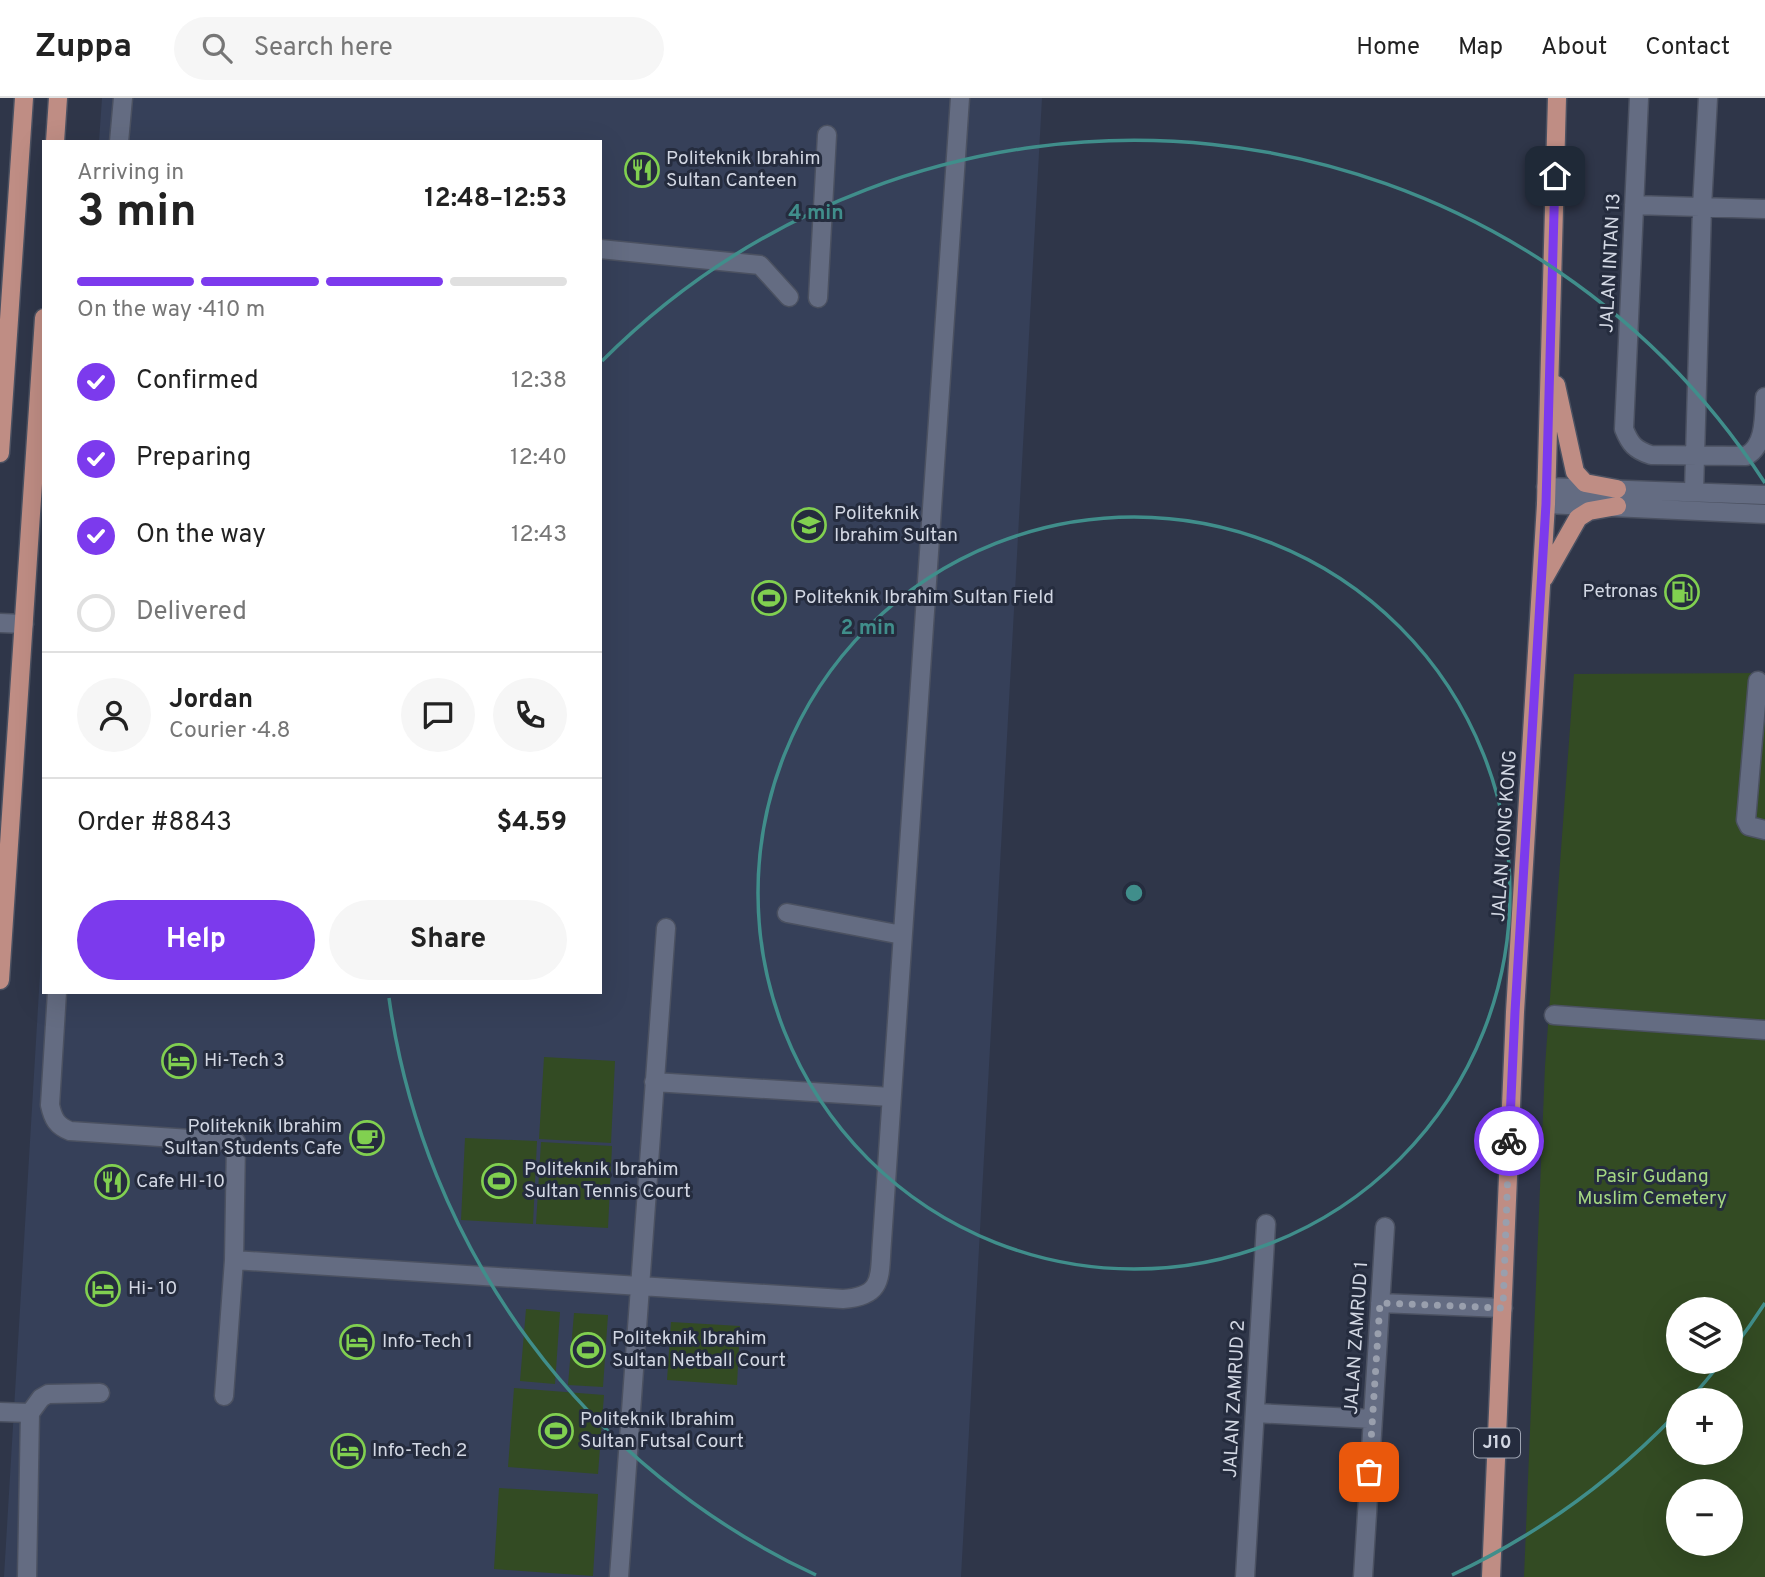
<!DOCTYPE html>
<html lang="en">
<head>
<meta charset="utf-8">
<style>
  body { margin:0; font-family:Overpass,sans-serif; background:#f6f6f6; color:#222; height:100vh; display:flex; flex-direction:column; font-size:26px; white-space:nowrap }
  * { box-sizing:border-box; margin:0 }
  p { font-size:23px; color:#767676 }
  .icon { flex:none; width:38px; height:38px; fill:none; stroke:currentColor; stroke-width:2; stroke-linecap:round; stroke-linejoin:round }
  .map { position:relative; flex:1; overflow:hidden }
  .sheet { position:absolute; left:42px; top:42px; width:560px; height:854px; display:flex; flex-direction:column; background:#fff; border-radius:0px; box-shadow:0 7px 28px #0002 }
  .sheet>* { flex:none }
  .tools { position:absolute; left:1666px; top:1199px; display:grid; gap:14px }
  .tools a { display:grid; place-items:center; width:77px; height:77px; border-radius:50%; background:#fff; box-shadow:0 7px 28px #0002; font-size:35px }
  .pin { position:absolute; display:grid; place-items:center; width:60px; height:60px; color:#fff; margin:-30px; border-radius:14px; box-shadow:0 4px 10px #0006 }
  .courier { position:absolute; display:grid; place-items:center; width:70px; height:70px; margin:-35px; border:5px solid #7c3aed; border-radius:50%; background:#fff; color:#222; box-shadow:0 2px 9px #0007 }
  .head em { font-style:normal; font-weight:700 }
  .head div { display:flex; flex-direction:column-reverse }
  .head { display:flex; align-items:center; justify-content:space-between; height:119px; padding:0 35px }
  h1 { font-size:46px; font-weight:700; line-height:52px }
  .bar { display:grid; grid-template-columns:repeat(4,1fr); gap:10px 7px; align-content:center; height:84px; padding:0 35px }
  .bar i { height:9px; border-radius:5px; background:#e0e0e0 }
  .bar .on { background:#7c3aed }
  .bar p { grid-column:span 4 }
  .line { display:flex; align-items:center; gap:18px; padding:0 35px; border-top:2px solid #e0e0e0 }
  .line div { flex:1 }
  .round { display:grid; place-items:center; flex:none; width:74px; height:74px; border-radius:37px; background:#f6f6f6 }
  ol { padding:0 35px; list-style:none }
  li { display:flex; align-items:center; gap:21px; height:77px }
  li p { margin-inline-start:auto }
  li .icon { padding:7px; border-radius:50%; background:#7c3aed; color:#fff; stroke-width:4 }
  li:last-child { color:#767676 }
  li i { width:38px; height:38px; border:4px solid #e0e0e0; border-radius:50% }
  .button { display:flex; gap:14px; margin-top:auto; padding:14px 35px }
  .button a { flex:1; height:80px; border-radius:42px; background:#7c3aed; color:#fff; font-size:28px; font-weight:700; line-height:80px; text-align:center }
  .button a+a { background:#f6f6f6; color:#222 }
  header { display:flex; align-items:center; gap:42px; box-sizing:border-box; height:98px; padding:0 35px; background:#fff; border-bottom:2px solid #e0e0e0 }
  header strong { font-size:33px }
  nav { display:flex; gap:38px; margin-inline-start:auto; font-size:24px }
  .search { width:490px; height:63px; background:#f6f6f6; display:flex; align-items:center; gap:18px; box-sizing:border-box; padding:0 24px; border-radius:38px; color:#767676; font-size:26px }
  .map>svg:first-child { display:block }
  .built { fill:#364059 }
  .green { fill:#334b23; fill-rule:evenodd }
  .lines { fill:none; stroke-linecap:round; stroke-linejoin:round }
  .minor-casing { stroke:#4b5161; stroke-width:21 }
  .major-casing { stroke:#4b5161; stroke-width:21 }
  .minor { stroke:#646c82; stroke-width:18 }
  .major { stroke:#bf8d84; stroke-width:18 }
  .done { stroke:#999fad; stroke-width:7; stroke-dasharray:0 12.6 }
  .route { stroke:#7c3aed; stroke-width:9 }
  .ring { fill:none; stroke:#408e8b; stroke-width:3.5 }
  .labels { text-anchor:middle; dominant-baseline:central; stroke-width:6; stroke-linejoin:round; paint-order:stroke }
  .shield { fill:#252c3e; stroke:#9ea4b2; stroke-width:2 }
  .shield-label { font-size:18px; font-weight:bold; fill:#d2d7e3 }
  .poi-label { font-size:19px; fill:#d2d7e3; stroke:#252c3e; text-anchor:start }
  .street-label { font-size:19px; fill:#d2d7e3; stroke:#252c3e }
  .park-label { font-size:19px; fill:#a4d782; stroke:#252c3e }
  .centre { fill:#408e8b; stroke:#252c3e; stroke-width:3.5 }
  .ring-label { font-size:21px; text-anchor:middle; font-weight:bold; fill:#408e8b; stroke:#252c3e; stroke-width:6; stroke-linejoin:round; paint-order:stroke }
</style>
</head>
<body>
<header>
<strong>Zuppa</strong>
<div class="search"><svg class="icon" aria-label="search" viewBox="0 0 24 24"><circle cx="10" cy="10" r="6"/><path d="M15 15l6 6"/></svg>Search here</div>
<nav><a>Home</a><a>Map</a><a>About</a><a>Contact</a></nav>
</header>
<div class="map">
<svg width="1765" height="1479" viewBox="0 0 1765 1479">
  <rect width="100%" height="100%" fill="#2f3649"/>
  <!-- built -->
  <path class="built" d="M102 0H1042L961 1479H4L44 809V894H600V44H99Z"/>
  <!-- green -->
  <path class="green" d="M1765 575V1479H1524L1545 968 1574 576ZM1678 1211H1731V1264H1678ZM1678 1302H1731V1354H1678ZM1678 1393H1731V1446H1678Z
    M544 959 615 963 611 1045 539 1041Z
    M465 1040 537 1043 533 1126 461 1122Z
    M541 1044 612 1048 608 1130 536 1126Z
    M526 1211 560 1214 555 1286 520 1283Z
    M574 1215 608 1217 603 1289 568 1287Z
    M671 1224 740 1228 737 1287 667 1282Z
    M514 1290 604 1297 598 1376 508 1369Z
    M499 1390 598 1396 593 1478 494 1471Z"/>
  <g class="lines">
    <!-- minor casing -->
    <g class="minor-casing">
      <path id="minor" d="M1639 0 1624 331C1630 346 1635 352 1651 357L1746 358C1765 348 1764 321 1765 299
        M119 44 123 0
        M1634 107 1765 111
        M600 151 760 167 789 199
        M818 200 827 37
        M1546 389 1765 397
        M1694 394 1702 109 1708 0
        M1546 406 1765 416
        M0 525 24 526
        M1758 583 1746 722 1749 728 1765 732
        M787 815 902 837
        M57 894 50 1007C53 1021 57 1028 70 1033L236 1044 234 1162 224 1298
        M1554 917 1765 932
        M654 984 891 999
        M234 1162 843 1201C885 1198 879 1178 882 1143L960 0
        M1380 1205 1503 1210
        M0 1314 30 1315
        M1255 1315 1373 1321
        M27 1479 30 1315 41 1300 48 1296 100 1295
        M619 1479 666 830
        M1245 1479 1266 1126
        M1363 1479 1385 1129"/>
    </g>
    <!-- major casing -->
    <g class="major-casing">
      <path id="major" d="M55 44 58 0
        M1556 287 1575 374 1585 385 1617 391
        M0 355 24 0
        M1544 480 1578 420 1589 413 1617 408
        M0 882 44 220
        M1491 1479 1515 914 1546 406 1557 0"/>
    </g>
    <!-- minor -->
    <use href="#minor" class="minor"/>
    <!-- major -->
    <use href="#major" class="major"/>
  </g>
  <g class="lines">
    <!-- done -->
    <path class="done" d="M1369 1374 1380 1205 1503 1210 1509 1043"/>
    <!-- route -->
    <path class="route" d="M1509 1043 1515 914 1546 406 1555 78"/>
  </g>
  <!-- distance rings -->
  <g class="ring">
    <circle cx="1134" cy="795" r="376"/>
    <path d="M1765 1205A752 752 0 0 1 1735 1248M1718 1268A752 752 0 0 1 1693 1298M1675 1317A752 752 0 0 1 1452 1477M816 1477A752 752 0 0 1 389 900M602 263A752 752 0 0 1 1765 385"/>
  </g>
  <!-- icons -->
  <defs>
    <g id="restaurant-ring" transform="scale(1.75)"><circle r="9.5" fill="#252c3e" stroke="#81d050" stroke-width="1.5"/><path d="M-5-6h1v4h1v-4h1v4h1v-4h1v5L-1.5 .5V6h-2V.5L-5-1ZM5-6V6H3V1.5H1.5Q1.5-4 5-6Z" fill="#81d050"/></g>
    <g id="university-ring" transform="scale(1.75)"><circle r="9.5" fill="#252c3e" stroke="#81d050" stroke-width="1.5"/><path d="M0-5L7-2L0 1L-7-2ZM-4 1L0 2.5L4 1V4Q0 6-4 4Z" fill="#81d050"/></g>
    <g id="fuel-ring" transform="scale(1.75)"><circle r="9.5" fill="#252c3e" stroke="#81d050" stroke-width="1.5"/><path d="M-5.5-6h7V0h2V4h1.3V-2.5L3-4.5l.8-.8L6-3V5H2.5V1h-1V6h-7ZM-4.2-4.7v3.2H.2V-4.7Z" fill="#81d050"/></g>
    <g id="stadium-ring" transform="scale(1.75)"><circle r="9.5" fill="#252c3e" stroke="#81d050" stroke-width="1.5"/><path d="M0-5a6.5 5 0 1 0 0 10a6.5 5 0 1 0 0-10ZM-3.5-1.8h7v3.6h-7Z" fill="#81d050"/></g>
    <g id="hotel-ring" transform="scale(1.75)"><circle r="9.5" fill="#252c3e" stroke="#81d050" stroke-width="1.5"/><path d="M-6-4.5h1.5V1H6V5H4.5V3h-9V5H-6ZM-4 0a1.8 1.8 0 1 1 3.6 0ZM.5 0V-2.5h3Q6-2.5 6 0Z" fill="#81d050"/></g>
    <g id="cafe-ring" transform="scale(1.75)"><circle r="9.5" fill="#252c3e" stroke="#81d050" stroke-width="1.5"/><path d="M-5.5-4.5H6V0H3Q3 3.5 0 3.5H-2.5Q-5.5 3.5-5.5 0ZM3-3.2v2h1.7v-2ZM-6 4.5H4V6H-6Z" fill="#81d050"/></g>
  </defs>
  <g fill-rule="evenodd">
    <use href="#restaurant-ring" x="642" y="72"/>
    <use href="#university-ring" x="809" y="427"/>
    <use href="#fuel-ring" x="1682" y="494"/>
    <use href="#stadium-ring" x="769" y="500"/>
    <use href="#hotel-ring" x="179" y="963"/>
    <use href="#cafe-ring" x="367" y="1040"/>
    <use href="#stadium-ring" x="499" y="1083"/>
    <use href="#restaurant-ring" x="112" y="1084"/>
    <use href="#hotel-ring" x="103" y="1191"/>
    <use href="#hotel-ring" x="357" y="1244"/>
    <use href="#stadium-ring" x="588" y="1252"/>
    <use href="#stadium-ring" x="556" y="1333"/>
    <use href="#hotel-ring" x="348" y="1353"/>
  </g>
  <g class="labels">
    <!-- shield labels -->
    <rect class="shield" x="1474" y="1330.5" width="46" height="29" rx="5"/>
    <g class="shield-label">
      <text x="1497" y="1345">J10</text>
    </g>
    <!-- poi labels -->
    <g class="poi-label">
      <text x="666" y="61">Politeknik Ibrahim<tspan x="666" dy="22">Sultan Canteen</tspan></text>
      <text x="834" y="416">Politeknik<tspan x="834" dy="22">Ibrahim Sultan</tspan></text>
      <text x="1658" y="494" text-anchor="end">Petronas</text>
      <text x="794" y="500">Politeknik Ibrahim Sultan Field</text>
      <text x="204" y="963">Hi-Tech 3</text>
      <text x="342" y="1029" text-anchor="end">Politeknik Ibrahim<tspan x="342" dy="22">Sultan Students Cafe</tspan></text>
      <text x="524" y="1072">Politeknik Ibrahim<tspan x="524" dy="22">Sultan Tennis Court</tspan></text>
      <text x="136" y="1084">Cafe HI-10</text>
      <text x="128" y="1191">Hi- 10</text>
      <text x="612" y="1241">Politeknik Ibrahim<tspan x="612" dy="22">Sultan Netball Court</tspan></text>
      <text x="382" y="1244">Info-Tech 1</text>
      <text x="580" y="1322">Politeknik Ibrahim<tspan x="580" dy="22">Sultan Futsal Court</tspan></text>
      <text x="372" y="1353">Info-Tech 2</text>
    </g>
    <!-- street labels -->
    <g class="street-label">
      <text transform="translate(1611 165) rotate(-87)">JALAN INTAN 13</text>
      <text transform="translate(1505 738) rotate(-86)">JALAN KONG KONG</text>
      <text transform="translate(1357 1240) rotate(-86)">JALAN ZAMRUD 1</text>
      <text transform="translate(1235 1301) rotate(-87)">JALAN ZAMRUD 2</text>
    </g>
    <!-- park labels -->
    <g class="park-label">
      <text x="1652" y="1079">Pasir Gudang<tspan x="1652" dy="22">Muslim Cemetery</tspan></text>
    </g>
  </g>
  <circle cx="1134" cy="795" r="10" class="centre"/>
  <g class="ring-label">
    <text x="816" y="121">4 min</text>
    <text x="868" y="536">2 min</text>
  </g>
</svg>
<div class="tools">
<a><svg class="icon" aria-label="layers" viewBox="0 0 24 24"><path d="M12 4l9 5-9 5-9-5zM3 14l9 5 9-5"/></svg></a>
<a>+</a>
<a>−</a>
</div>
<div class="pin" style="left:1369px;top:1374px;background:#ea580c"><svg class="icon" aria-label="bag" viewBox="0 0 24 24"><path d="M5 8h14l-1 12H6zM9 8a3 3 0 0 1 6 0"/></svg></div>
<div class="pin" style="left:1555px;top:78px;background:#1f2937"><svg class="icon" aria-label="home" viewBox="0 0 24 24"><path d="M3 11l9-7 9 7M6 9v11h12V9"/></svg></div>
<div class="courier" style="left:1509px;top:1043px"><svg class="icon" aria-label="bike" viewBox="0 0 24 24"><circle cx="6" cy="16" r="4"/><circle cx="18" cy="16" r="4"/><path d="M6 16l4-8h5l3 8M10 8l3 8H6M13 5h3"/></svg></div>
<section class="sheet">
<div class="head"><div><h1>3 min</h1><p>Arriving in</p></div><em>12:48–12:53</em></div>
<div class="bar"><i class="on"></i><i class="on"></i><i class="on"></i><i></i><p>On the way · 410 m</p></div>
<ol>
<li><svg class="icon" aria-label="check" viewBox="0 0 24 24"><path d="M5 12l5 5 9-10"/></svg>Confirmed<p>12:38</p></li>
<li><svg class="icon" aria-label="check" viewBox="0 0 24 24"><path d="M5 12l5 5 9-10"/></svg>Preparing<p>12:40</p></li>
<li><svg class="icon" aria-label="check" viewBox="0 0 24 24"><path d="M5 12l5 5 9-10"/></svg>On the way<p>12:43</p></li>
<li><i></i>Delivered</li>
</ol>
<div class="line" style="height:126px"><a class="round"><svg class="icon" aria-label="person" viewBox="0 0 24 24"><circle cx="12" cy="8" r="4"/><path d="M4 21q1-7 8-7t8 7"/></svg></a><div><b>Jordan</b><p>Courier · 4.8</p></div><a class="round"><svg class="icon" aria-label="chat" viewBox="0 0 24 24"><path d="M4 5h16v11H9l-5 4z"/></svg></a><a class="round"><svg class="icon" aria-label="phone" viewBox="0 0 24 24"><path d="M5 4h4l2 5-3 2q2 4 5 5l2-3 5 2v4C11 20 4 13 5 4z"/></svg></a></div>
<div class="line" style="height:91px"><div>Order #8843</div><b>$4.59</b></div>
<div class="button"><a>Help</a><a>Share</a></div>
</section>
</div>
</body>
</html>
